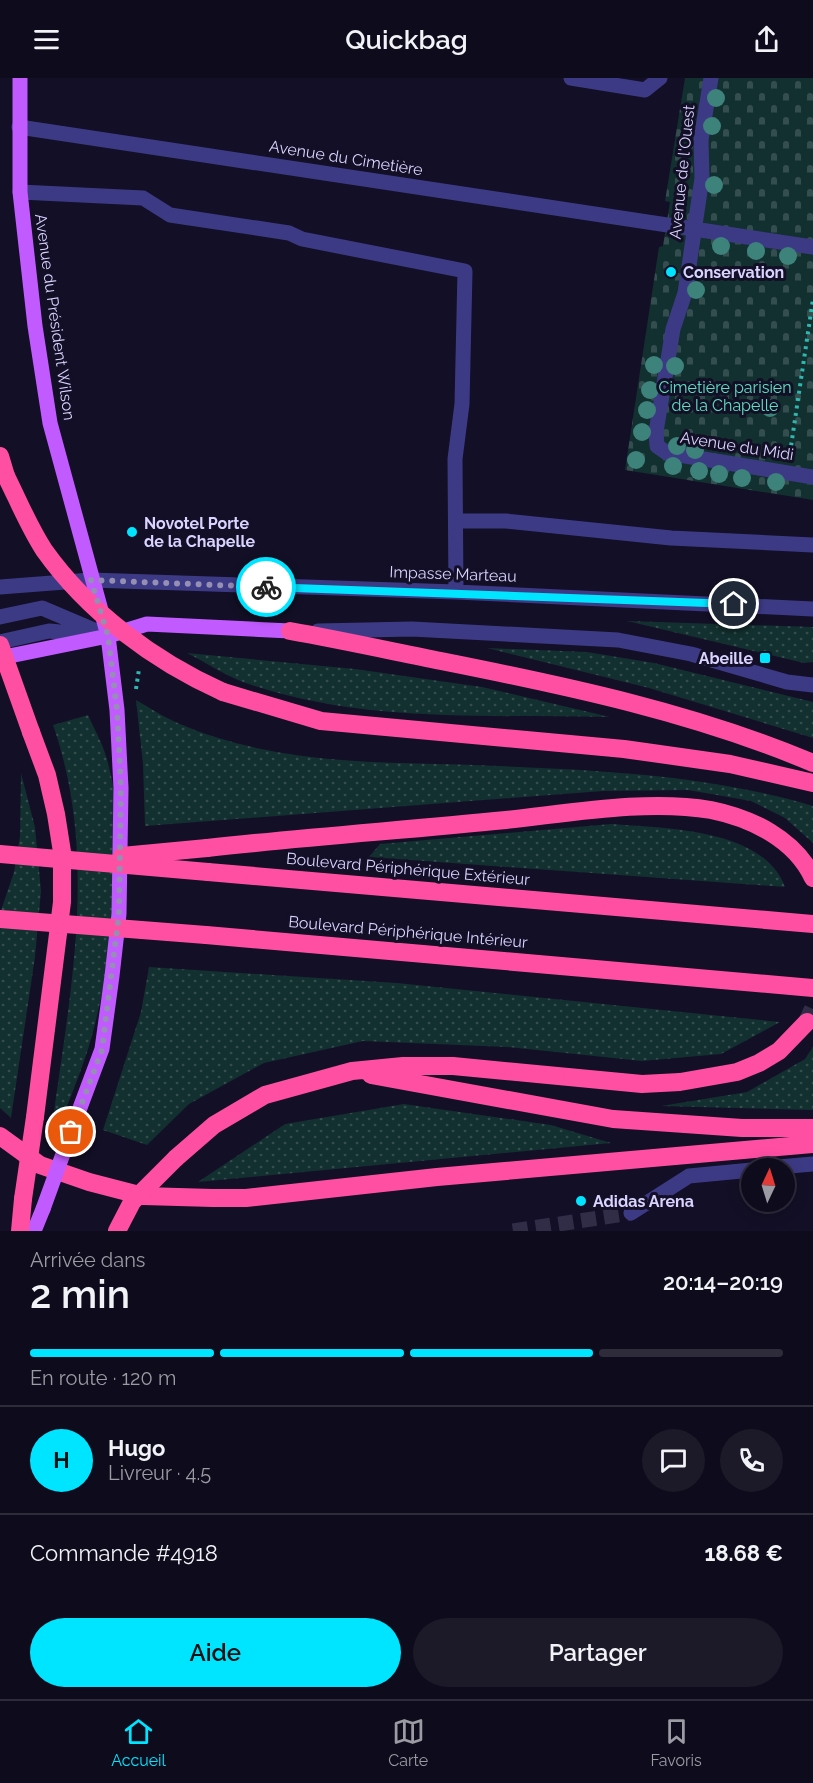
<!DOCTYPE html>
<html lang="fr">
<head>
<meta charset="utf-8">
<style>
  body { margin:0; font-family:Raleway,sans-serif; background:#1c1929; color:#f1f3f6; height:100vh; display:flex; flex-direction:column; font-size:22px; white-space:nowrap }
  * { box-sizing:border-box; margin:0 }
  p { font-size:20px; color:#9b9ba3 }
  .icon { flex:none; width:33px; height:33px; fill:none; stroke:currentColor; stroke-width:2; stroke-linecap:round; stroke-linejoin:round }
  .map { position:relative; height:1153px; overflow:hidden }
  .side { display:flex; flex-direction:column; background:#0e0b1c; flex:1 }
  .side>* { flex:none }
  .needle { width:39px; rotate:4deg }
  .tools { position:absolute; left:741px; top:1080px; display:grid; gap:12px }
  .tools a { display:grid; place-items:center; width:54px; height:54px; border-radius:50%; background:#0e0b1c; box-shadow:0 3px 15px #0003,0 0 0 2px #2e2b3b; font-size:30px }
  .pin { position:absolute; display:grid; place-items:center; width:51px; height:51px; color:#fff; margin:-26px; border:3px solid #fff; border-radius:50%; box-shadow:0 2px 6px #0007 }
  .courier { position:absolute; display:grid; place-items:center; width:60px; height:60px; margin:-30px; border:4px solid #00e5ff; border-radius:50%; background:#fff; color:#222; box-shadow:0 2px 8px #0007 }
  .summary em { font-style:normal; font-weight:600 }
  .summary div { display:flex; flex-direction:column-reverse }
  .summary { display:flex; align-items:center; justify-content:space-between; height:102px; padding:0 30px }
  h1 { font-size:39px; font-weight:600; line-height:45px }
  .bar { display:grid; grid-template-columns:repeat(4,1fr); gap:9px 6px; align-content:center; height:72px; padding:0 30px }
  .bar i { height:8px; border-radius:4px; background:#2e2b3b }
  .bar .current { background:#00e5ff }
  .bar p { grid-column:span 4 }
  .line { display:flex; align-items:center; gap:15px; padding:0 30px; border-top:2px solid #2e2b3b }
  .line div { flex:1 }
  .round { display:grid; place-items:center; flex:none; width:63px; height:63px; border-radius:32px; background:#1c1929 }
  .button { display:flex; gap:12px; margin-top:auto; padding:12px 30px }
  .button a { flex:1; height:69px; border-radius:36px; background:#00e5ff; color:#111; font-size:24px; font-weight:600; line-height:69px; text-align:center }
  .button a+a { background:#1c1929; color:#f1f3f6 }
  header { display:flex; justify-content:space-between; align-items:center; height:78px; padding:0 30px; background:#0e0b1c; font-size:27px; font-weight:600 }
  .tabs { display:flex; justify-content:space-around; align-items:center; height:84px; border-top:2px solid #2e2b3b; background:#0e0b1c; font-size:16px; color:#9b9ba3 }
  .tabs a { display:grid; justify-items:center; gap:3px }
  .tabs .current { color:#00e5ff }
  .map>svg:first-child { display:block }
  .grass { fill:url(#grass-dots) }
  .cemetery { fill:url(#cemetery-stones) }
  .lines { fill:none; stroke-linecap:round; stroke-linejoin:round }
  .minor-tunnel { stroke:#312d47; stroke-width:15; stroke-dasharray:15 8; stroke-linecap:butt }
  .highway-tunnel { stroke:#312d47; stroke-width:18; stroke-dasharray:18 9; stroke-linecap:butt }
  .path { stroke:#2fb8b0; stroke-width:4; stroke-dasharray:3 4.5; stroke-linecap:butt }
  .minor { stroke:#3d3a85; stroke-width:15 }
  .major { stroke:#c25bff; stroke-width:15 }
  .highway { stroke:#ff4fa3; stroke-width:18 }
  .major-bridge { stroke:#c25bff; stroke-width:15 }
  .highway-bridge { stroke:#ff4fa3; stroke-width:18 }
  .tree { fill:#3d827b }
  .done { stroke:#948fb3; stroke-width:6; stroke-dasharray:0 10.8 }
  .route { stroke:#00e5ff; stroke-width:8 }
  .poi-dot { fill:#00e5ff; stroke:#130f26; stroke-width:2 }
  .labels { text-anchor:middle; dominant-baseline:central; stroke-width:6; stroke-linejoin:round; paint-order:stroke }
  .street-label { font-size:16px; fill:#d9d4ff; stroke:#130f26 }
  .poi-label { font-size:16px; font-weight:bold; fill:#d9d4ff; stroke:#130f26; text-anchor:start }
  .park-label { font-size:16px; fill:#5fe0c0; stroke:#130f26 }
</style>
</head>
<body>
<header><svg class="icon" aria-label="menu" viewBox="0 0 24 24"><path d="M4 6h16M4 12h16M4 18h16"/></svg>Quickbag<svg class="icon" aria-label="share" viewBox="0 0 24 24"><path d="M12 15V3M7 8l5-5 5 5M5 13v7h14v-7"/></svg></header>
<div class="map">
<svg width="813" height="1153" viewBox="0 0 813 1153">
  <defs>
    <pattern id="grass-dots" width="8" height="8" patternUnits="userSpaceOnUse" patternTransform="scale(1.5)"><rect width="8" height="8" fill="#12302f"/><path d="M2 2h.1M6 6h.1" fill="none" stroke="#344d4e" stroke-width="1.8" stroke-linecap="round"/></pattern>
    <pattern id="cemetery-stones" width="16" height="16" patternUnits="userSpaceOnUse" patternTransform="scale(1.5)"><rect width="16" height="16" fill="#12302f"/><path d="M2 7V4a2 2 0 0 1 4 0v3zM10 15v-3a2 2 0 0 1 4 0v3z" fill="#344d4e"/></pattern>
  </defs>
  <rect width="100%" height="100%" fill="#130f26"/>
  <!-- grass -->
  <path class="grass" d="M627 543 813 549V584L804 585Z
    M487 570 587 574 654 585 813 624V660L649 610Z
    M187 575 355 591 482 609 610 639C488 636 360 646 243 604 224 597 205 584 187 575Z
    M136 622C150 630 165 640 180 646 274 686 375 684 475 687 590 692 702 695 813 728V765L785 740 751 723 688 712 603 713 145 748 143 686Z
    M88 637C93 649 101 662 105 675 131 755 115 866 95 946 87 981 71 1016 59 1050L52 1048C70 914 99 779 53 647Z
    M21 695 35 749 41 813 35 879 11 1040 0 1030V835L14 794 20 758Z
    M611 746C663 750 764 750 785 809L369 779 380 766Z
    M149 889 397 905 780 944 721 976 642 983 507 969 363 963 264 985 189 1026 147 1067 103 1052 141 934Z
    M813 969V1032L661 1028 747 1014 805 981Z
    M404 1026 551 1047 611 1065 198 1104 285 1046Z"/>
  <!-- cemetery -->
  <path class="cemetery" d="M685 0H813V422L625 392 659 169 663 168 670 124 665 123Z"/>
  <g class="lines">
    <!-- minor-tunnel -->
    <path class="minor-tunnel" d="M513 1153 631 1135"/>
    <!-- highway-tunnel -->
    <path class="highway-tunnel" d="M807 944 813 931"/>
    <!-- path -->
    <path class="path" d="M790 375 813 221
      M136 611 139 591"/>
    <!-- minor -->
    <path class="minor" d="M571 0 645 12 660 0
      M711 0 701 62 702 100 685 215 673 251 656 354 657 368 667 375 813 399
      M19 49 813 169
      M20 114 143 120 170 137 289 155 302 161 465 193 462 326 455 381 456 514
      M456 443H506L671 460 813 467
      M0 509 91 502 456 514 813 531
      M0 539 42 530 108 558
      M318 553 412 551 618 562 691 576 787 604 813 607
      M0 564 49 553 93 557
      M767 1090 813 1086
      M631 1135 689 1098 752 1092"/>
    <!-- major -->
    <path class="major" d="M20 0V114L35 248 50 345 108 558 117 632 121 710 119 836 112 898 102 971 71 1054
      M0 580 108 558 147 546 290 553
      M34 1153 43 1131"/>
    <!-- highway -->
    <path class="highway" d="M0 378 6 398
      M290 553C341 562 391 573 441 583 567 608 695 635 813 685
      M223 614 321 643 624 671 730 686 813 705
      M31 654 47 697 56 736 62 774V824L35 1039
      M207 770C306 759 406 752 506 742 571 735 647 721 711 732 751 740 795 761 813 800
      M208 794 813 846
      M206 857 813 910
      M371 997 613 1041 742 1050H813
      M0 1058 40 1087 89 1104 143 1118 213 1120H246L437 1099 813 1066
      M176 1080 214 1047 265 1017 352 993 403 988H453L642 1006 680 1004 737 994 759 985 779 973 807 944
      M20 1153 23 1121"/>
    <!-- major-bridge -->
    <path class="major-bridge" d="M43 1131 71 1054"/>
    <!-- highway-bridge -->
    <path class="highway-bridge" d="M6 398C18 422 29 449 44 472 88 534 154 583 223 614
      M0 567 31 654
      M0 776 208 794
      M122 778 207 770
      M0 841 206 857
      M23 1121 35 1039
      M117 1153 132 1124 176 1080"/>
  </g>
  <!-- trees -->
  <g class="tree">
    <circle cx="716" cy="20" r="9"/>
    <circle cx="712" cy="48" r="9"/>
    <circle cx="714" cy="107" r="9"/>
    <circle cx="721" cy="168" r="9"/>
    <circle cx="756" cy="173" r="9"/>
    <circle cx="788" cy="178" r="9"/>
    <circle cx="696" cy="212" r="9"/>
    <circle cx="654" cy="287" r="9"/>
    <circle cx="675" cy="288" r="9"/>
    <circle cx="650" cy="312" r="9"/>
    <circle cx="770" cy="330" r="9"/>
    <circle cx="647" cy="332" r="9"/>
    <circle cx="642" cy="354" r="9"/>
    <circle cx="677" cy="368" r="9"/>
    <circle cx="695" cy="372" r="9"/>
    <circle cx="636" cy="382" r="9"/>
    <circle cx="673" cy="388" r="9"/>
    <circle cx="699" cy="393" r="9"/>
    <circle cx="719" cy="396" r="9"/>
    <circle cx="742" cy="400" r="9"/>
    <circle cx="776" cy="404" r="9"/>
  </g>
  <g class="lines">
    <!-- done -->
    <path class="done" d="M71 1054 102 972 119 836 121 710 117 632 108 558 91 502 266 509"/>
    <!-- route -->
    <path class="route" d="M266 509 734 526"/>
  </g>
  <!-- markers -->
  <g class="poi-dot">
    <circle cx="671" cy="194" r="6"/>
    <circle cx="132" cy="454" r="6"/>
    <rect x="759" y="574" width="12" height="12" rx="3"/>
    <circle cx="581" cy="1123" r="6"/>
  </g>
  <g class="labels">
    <!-- street labels -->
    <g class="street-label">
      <text transform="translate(346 80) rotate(9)">Avenue du Cimetière</text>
      <text transform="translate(682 94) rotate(-84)">Avenue de l'Ouest</text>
      <text transform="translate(55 239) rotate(82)">Avenue du Président Wilson</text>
      <text transform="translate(737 368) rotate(9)">Avenue du Midi</text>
      <text transform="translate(453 496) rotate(2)">Impasse Marteau</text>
      <text transform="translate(408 791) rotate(5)">Boulevard Périphérique Extérieur</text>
      <text transform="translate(408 854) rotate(5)">Boulevard Périphérique Intérieur</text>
    </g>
    <!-- poi labels -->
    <g class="poi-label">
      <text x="683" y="194">Conservation</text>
      <text x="144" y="445">Novotel Porte<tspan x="144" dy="18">de la Chapelle</tspan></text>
      <text x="753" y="580" text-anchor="end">Abeille</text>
      <text x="593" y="1123">Adidas Arena</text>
    </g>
    <!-- park labels -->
    <g class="park-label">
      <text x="725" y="309">Cimetière parisien<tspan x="725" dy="18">de la Chapelle</tspan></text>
    </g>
  </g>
</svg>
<div class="tools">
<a><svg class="needle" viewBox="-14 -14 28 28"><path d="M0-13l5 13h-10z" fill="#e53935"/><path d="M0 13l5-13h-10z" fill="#9b9ba3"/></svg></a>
</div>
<div class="pin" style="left:71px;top:1054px;background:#ea580c"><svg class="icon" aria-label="bag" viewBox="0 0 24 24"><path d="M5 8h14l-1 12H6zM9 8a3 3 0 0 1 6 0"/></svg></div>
<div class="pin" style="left:734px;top:526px;background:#1f2937"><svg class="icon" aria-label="home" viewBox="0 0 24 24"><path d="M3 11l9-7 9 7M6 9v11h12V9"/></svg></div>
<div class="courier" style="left:266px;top:509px"><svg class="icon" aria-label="bike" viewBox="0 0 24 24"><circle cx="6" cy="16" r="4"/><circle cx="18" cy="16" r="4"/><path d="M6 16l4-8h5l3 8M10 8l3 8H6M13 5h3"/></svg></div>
</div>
<section class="side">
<div class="summary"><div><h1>2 min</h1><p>Arrivée dans</p></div><em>20:14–20:19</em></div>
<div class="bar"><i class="current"></i><i class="current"></i><i class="current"></i><i></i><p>En route · 120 m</p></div>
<div class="line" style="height:108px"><b class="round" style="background:#00e5ff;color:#111">H</b><div><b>Hugo</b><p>Livreur · 4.5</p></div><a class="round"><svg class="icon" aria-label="chat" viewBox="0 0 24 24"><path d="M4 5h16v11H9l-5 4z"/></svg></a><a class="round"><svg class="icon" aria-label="phone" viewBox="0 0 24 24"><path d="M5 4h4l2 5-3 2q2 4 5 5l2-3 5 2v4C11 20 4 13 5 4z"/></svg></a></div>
<div class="line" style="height:78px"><div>Commande #4918</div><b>18.68 €</b></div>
<div class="button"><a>Aide</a><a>Partager</a></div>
</section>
<nav class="tabs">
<a class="current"><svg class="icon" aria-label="home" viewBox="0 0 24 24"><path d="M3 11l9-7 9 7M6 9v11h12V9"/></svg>Accueil</a>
<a><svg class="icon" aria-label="map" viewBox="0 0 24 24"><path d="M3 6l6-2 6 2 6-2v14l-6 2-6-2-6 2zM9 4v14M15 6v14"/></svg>Carte</a>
<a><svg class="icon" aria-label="saved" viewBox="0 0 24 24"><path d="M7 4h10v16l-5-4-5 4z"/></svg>Favoris</a>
</nav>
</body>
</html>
